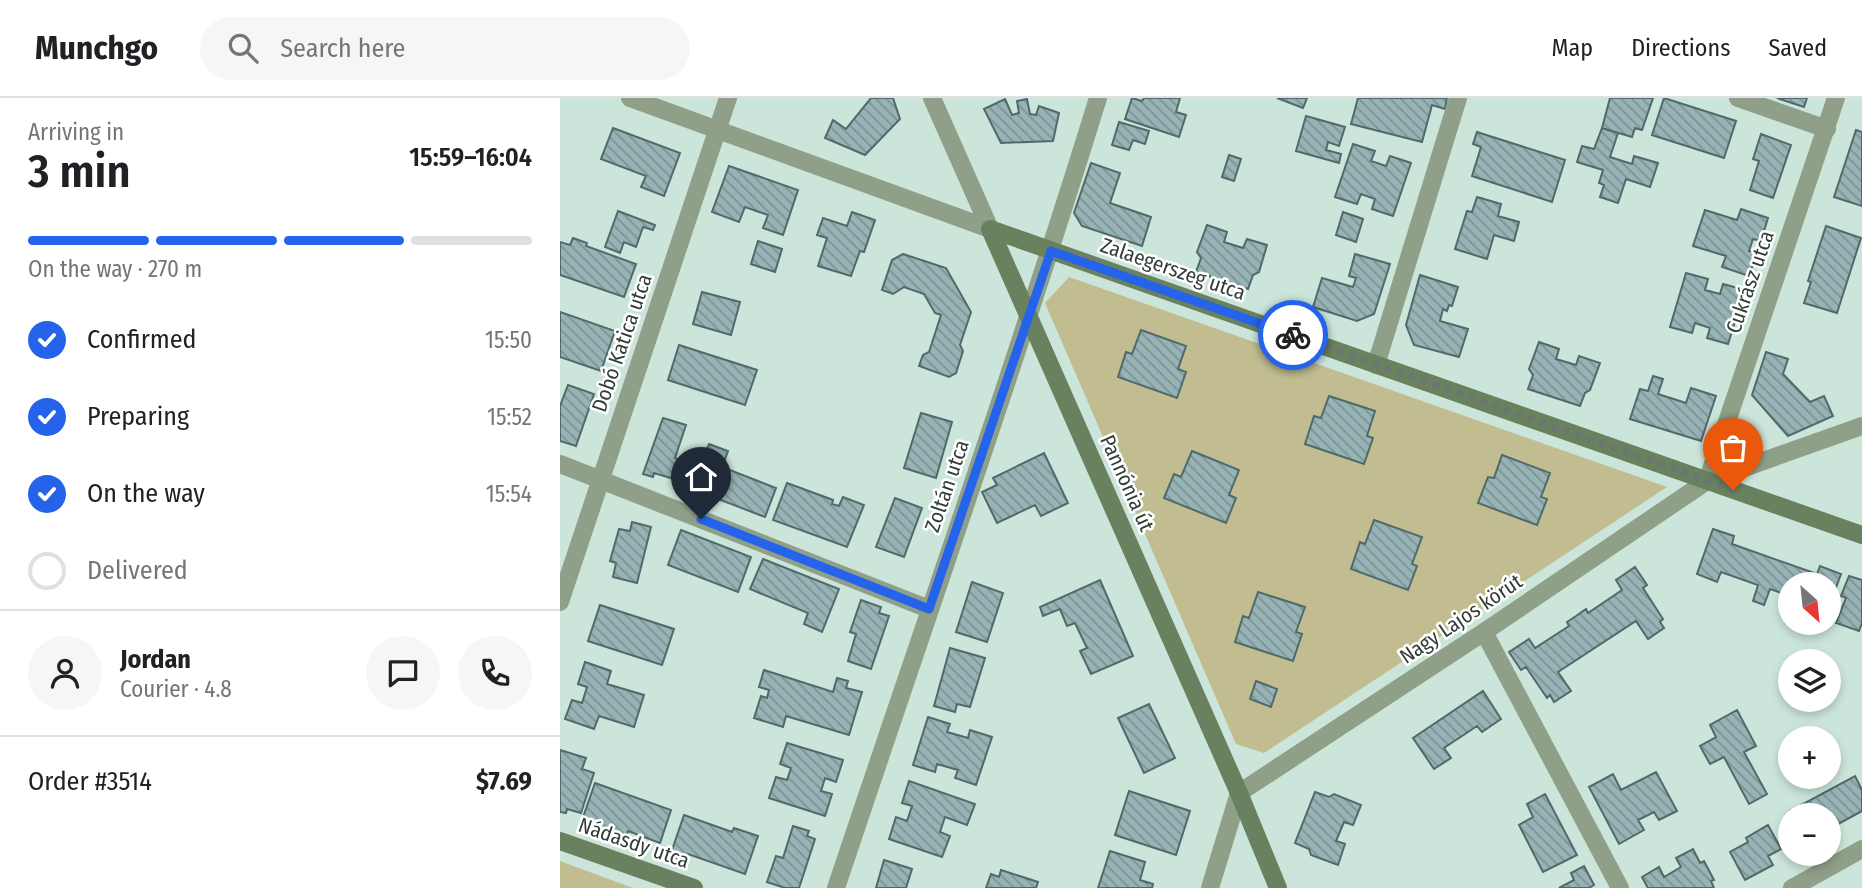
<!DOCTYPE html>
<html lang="en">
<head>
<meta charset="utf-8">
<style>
  body { margin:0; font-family:"Fira Sans Condensed",sans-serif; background:#f6f6f6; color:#202124; height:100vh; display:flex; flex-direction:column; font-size:26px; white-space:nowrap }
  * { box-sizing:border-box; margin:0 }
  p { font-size:23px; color:#757577 }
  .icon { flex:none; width:38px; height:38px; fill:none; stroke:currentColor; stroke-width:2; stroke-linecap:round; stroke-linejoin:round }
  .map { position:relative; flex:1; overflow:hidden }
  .side { display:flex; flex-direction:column; background:#fff; width:560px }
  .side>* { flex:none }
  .needle { width:46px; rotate:153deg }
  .fabs { position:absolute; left:1218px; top:474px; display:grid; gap:14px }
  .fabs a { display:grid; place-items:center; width:63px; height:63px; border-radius:50%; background:#fff; box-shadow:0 4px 10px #0003; font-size:35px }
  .pin { position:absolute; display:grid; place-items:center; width:60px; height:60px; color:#fff; margin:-72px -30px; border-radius:50% 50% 50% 0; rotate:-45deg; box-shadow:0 0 7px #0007 }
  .pin .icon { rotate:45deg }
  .courier { position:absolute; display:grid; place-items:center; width:70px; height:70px; margin:-35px; border:5px solid #2563eb; border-radius:50%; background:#fff; color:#222; box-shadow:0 2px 9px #0007 }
  .overview em { font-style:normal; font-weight:600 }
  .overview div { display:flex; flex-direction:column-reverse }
  .overview { display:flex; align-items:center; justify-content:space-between; height:119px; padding:0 28px }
  h1 { font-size:46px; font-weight:600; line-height:52px }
  .bar { display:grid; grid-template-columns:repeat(4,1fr); gap:10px 7px; align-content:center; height:84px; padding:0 28px }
  .bar i { height:9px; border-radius:5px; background:#e0e0e0 }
  .bar .active { background:#2563eb }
  .bar p { grid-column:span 4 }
  .line { display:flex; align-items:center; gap:18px; padding:0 28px; border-top:2px solid #e0e0e0 }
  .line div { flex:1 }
  .round { display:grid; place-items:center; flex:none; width:74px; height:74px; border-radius:37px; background:#f6f6f6 }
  ol { padding:0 28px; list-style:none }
  li { display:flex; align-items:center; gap:21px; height:77px }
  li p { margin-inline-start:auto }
  li .icon { padding:7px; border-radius:50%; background:#2563eb; color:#fff; stroke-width:4 }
  li:last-child { color:#757577 }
  li i { width:38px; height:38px; border:4px solid #e0e0e0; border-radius:50% }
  header { display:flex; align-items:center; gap:42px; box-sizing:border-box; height:98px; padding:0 35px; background:#fff; border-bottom:2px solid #e0e0e0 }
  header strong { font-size:33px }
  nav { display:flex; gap:38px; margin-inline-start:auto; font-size:24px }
  .search { width:490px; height:63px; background:#f6f6f6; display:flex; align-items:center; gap:18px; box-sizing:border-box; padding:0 24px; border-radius:38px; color:#757577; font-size:26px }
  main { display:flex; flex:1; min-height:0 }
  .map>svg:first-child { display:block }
  .park { fill:#c1bd91 }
  .building { fill:url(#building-back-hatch); stroke:#506a6b; stroke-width:2 }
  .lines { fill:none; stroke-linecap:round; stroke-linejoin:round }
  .street { stroke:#90a088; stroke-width:18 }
  .secondary { stroke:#6a815f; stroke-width:18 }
  .done { stroke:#687871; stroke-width:7; stroke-dasharray:0 12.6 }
  .route { stroke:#2563eb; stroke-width:9 }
  .labels { text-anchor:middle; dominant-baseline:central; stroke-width:5; stroke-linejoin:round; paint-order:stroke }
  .street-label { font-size:21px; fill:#323d38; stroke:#fff }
</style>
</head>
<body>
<header>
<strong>Munchgo</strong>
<div class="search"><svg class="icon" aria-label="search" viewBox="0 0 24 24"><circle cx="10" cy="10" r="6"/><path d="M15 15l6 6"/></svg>Search here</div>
<nav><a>Map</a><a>Directions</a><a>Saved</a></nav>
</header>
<main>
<section class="side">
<div class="overview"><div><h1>3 min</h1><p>Arriving in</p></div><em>15:59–16:04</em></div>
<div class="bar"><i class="active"></i><i class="active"></i><i class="active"></i><i></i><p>On the way · 270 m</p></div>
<ol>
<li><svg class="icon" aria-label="check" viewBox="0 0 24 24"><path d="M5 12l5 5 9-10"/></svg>Confirmed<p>15:50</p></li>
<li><svg class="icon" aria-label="check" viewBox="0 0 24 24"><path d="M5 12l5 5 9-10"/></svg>Preparing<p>15:52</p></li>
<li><svg class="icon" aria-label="check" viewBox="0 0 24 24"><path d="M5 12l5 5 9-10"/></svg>On the way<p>15:54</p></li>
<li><i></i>Delivered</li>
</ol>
<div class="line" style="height:126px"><a class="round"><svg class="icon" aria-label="person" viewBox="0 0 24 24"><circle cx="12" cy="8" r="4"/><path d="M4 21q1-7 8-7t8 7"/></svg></a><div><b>Jordan</b><p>Courier · 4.8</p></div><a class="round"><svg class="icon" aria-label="chat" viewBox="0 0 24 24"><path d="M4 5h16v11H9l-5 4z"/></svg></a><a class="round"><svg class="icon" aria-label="phone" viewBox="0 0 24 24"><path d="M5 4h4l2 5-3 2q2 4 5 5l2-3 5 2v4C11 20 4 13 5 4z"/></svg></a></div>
<div class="line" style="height:91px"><div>Order #3514</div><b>$7.69</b></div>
</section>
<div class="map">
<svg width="1302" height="790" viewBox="0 0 1302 790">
  <defs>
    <pattern id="building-back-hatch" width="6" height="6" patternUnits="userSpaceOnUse" patternTransform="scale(1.75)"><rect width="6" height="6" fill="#97b3b5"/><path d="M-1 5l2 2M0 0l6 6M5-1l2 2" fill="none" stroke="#7c9394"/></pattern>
  </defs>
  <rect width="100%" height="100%" fill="#cce5da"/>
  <!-- park -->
  <path class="park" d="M509 179 1107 389 704 655 676 646 485 205Z
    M0 763 73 790H0Z"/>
  <!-- building -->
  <path class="building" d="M311 0H333L340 21 305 57 265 40 273 22 286 31Z
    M572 0 582 3 584 0H620L616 14 626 17 619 39 565 21Z
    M717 0H747L743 10Z
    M798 0H887L885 11 872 7 862 44 791 26Z
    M1050 0H1093L1082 32 1075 30 1072 39 1042 30Z
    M1104 0 1176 23 1164 60 1092 37Z
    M1217 0H1247L1244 9Z
    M445 1 452 17 459 15 457 3 467 1 470 16 476 17 479 8 499 15 493 43 441 45 424 11Z
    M746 18 785 29 779 48 768 44 766 52 781 56 779 65 736 53Z
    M559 24 589 33 585 46 573 42 569 52 552 47Z
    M53 30 120 55 104 98 81 89 86 78 41 61Z
    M1042 30 1058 35 1050 59 1072 66 1074 58 1098 65 1090 89 1066 81 1058 105 1040 99 1044 87 1039 85 1043 72 1017 64 1022 48 1034 51Z
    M1296 32 1302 34V108L1274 99Z
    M917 34 1005 62 992 104 912 78 921 49 913 46Z
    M1201 36 1231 47 1213 100 1190 92 1199 63 1193 61Z
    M793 46 815 53 811 63 826 68 830 58 851 65 833 118 812 111 815 101 801 96 797 106 775 99Z
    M669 57 681 61 674 83 662 79Z
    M531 65 560 75 550 105 591 119 582 148 522 128 514 115Z
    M169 68 238 92 223 137 203 130 208 117 185 109 179 124 152 114Z
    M917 99 941 106 938 118 959 124 954 143 934 137 927 161 895 151 907 113 912 114Z
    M1181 111 1208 120 1201 143 1193 141 1189 153 1197 155 1189 178 1162 169 1166 158 1133 148 1145 112 1177 122Z
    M58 113 95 127 93 132 83 129 76 149 64 144 60 155 45 149Z
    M292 114 315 122 304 154 300 153 291 178 258 168 267 140 257 137 263 120 287 128Z
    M783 114 803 121 796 144 776 137Z
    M647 127 667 134 664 144 683 150 687 141 707 147 699 174 693 177 688 191 636 174 641 160 637 154Z
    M1266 128 1301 140 1277 215 1244 205 1251 184 1248 183Z
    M13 140 27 145 26 148 76 166 64 199 0 177V144L10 147Z
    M198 143 222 151 215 174 191 166Z
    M343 156 386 170 411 214 400 247 403 253 396 275 389 279 359 268 363 257 369 254 381 217 375 215 364 196 344 189 333 196 322 192 332 162Z
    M795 156 830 166 814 216 797 223 753 209 762 180 793 189 796 180 789 178Z
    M1126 175 1148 181 1145 192 1160 196 1163 186 1185 192 1168 246 1147 240 1150 230 1135 225 1132 235 1110 229Z
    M860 177 898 189 892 208 889 207 887 213 883 211 880 223 908 231 899 259 854 247 846 227Z
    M142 194 180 204 171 237 133 226Z
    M0 214 55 233 41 273 0 259Z
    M581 232 626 248 618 271 626 274 617 300 558 279 566 254 572 256Z
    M979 244 999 251 996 261 1016 267 1019 258 1040 265 1030 292 1025 295 1020 308 968 291 973 277 969 271Z
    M119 247 197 272 185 307 108 282Z
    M1206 254 1228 261 1223 276 1250 304 1264 298 1273 318 1228 338 1192 297Z
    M1093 278 1103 281 1098 296 1126 305 1131 290 1156 298 1141 343 1070 321 1080 291 1088 293Z
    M8 287 34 296 16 348 0 343V308Z
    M769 298 815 313 807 338 813 340 804 366 745 346 754 318 761 320Z
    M361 315 392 324 376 380 344 370Z
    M103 320 126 327 115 360 120 362 114 381 94 375 93 379 83 376Z
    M149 346 168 353 162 369 216 390 205 419 132 391Z
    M632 353 679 372 669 397 676 400 666 425 604 400 614 376 621 379Z
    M484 355 508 405 481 418 475 407 437 425 422 394 437 387 433 380Z
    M942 357 990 375 981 399 987 401 977 427 918 405 928 379 934 380Z
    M227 385 273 402 272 406 279 408 283 399 304 407 287 449 213 422Z
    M335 400 362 410 344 459 316 449Z
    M814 422 862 439 852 466 857 468 848 492 791 471 800 444 805 446Z
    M72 424 91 429 77 485 53 479 56 465 50 463 59 431 70 433Z
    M1153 431 1174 438 1172 446 1257 476 1260 468 1281 476 1269 509V486H1230V498L1210 491 1204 507 1193 503 1198 487 1161 474 1157 484 1137 476Z
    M121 432 191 459 178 494 108 467Z
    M203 461 279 491 262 534 244 526 248 515 190 491Z
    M1075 469 1087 487 1083 490 1103 521 1100 524 1104 530 1088 541 1076 523 998 574 1011 593 994 604 990 597 987 600 966 569 961 572 949 554 969 541 975 550 1009 528 1007 524 1016 518 1026 511 1028 515 1062 492 1056 482Z
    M1289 478 1302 482V525L1299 533 1276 525 1286 500 1281 498Z
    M540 482 573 558 531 576 520 553 527 550 515 525 507 528 500 511 483 518 480 509Z
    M412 484 443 495 427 544 396 534Z
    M698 494 745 509 736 534 742 536 733 563 675 544 683 518 689 520Z
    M301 502 321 509 319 515 329 518 311 571 288 563 296 536 290 534Z
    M40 507 114 531 102 567 28 543Z
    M390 550 425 560 410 609 397 606 395 614 374 608Z
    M25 564 51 573 47 586 84 597 74 629 39 618 34 631 5 621 12 602 22 605 27 589 18 586Z
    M204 572 273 594 277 580 288 583 286 590 302 594 289 637 226 618 223 629 194 620 201 598 207 600 209 592 199 589Z
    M696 583 717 591 711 609 690 601Z
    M923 593 941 621 922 634 917 628 884 650 891 660 874 671 853 640Z
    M589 606 615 660 584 675 558 620Z
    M1177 612 1196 648 1184 654 1207 696 1189 706 1164 659 1150 666 1140 648 1156 639 1150 627Z
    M368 619 390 626 387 634 408 640 410 632 432 639 416 687 395 680 398 672 377 666 375 674 353 667Z
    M227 645 283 662 276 684 265 680 261 693 272 696 265 718 209 700 216 679 227 682 231 670 220 666Z
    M0 652 26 660 22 671 34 675 21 715 7 711 6 715 0 714Z
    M1096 674 1117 713 1099 722 1094 714 1078 722 1084 732 1059 746 1029 689 1053 676 1061 692Z
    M1295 678 1302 692V713L1269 731V718H1232L1230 713Z
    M349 683 415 706 407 727 385 719 380 734 390 738 382 759 329 741 336 719 347 723 352 708 342 705Z
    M35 685 111 712 100 745 68 733 65 744 20 728Z
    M569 693 630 713 616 757 555 737Z
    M755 694 769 699 774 696 801 707 793 727 784 724 776 743 785 746 778 767 751 757 749 751 735 745Z
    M985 696 1017 757 983 774 959 727 973 719 967 706Z
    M124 717 172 734 174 730 198 738 185 776 128 756 126 763 110 758Z
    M1208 727 1221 751 1208 758 1213 767 1185 782 1170 754 1188 744 1186 740Z
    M233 728 249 733 247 738 255 741 239 790H225L207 784 216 758 223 760Z
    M1133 751 1140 765 1144 763 1154 782 1151 783 1154 790H1088L1082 779 1099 769 1104 779 1121 769 1116 760Z
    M550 753 585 764 580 782 593 786 592 790H538Z
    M324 762 352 771 346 790H316Z
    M1024 768 1034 787 1029 790H999L1014 782 1011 775Z
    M441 772 478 784 476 790H426L431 776 439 779Z"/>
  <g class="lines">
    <!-- street -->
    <path class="street" d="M70 0 430 131
      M372 0 430 131
      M1178 0 1267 31
      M816 267 898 0
      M0 366 369 511
      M1147 383 1276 0
      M0 504 168 0
      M924 534 1060 790
      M276 790C364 527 456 265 538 0
      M650 790 679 695 924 534 1147 383 1302 328
      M1232 790 1302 751"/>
    <!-- secondary -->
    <path class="secondary" d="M430 131 1302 437
      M430 131 679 695 718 790
      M0 743 134 790"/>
  </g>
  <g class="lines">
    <!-- done -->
    <path class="done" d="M733 237 1173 392"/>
    <!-- route -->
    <path class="route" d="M141 421 369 511 491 153 733 237"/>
  </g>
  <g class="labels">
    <!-- street labels -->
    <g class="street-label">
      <text transform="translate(613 171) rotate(19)">Zalaegerszeg utca</text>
      <text transform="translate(1190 184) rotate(-71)">Cukrász utca</text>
      <text transform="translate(62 245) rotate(-71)">Dobó Katica utca</text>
      <text transform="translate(567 385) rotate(66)">Pannónia út</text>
      <text transform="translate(387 388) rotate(-71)">Zoltán utca</text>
      <text transform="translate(901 521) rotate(-34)">Nagy Lajos körút</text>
      <text transform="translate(74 745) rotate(19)">Nádasdy utca</text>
    </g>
  </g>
</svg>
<div class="fabs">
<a><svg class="needle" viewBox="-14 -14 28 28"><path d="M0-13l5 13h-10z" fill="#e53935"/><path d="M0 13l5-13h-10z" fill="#757577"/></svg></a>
<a><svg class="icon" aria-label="layers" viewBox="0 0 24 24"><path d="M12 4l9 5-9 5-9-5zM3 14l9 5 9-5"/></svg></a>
<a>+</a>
<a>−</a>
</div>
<div class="pin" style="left:1173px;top:392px;background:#ea580c"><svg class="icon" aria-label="bag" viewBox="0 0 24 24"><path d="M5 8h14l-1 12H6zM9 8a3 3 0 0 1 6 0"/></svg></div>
<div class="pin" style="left:141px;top:421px;background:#1f2937"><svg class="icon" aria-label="home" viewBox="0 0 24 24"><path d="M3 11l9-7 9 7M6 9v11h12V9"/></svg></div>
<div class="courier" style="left:733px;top:237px"><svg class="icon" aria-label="bike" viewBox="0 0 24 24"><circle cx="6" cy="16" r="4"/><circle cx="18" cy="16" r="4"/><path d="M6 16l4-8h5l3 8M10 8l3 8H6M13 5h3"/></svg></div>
</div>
</main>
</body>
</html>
